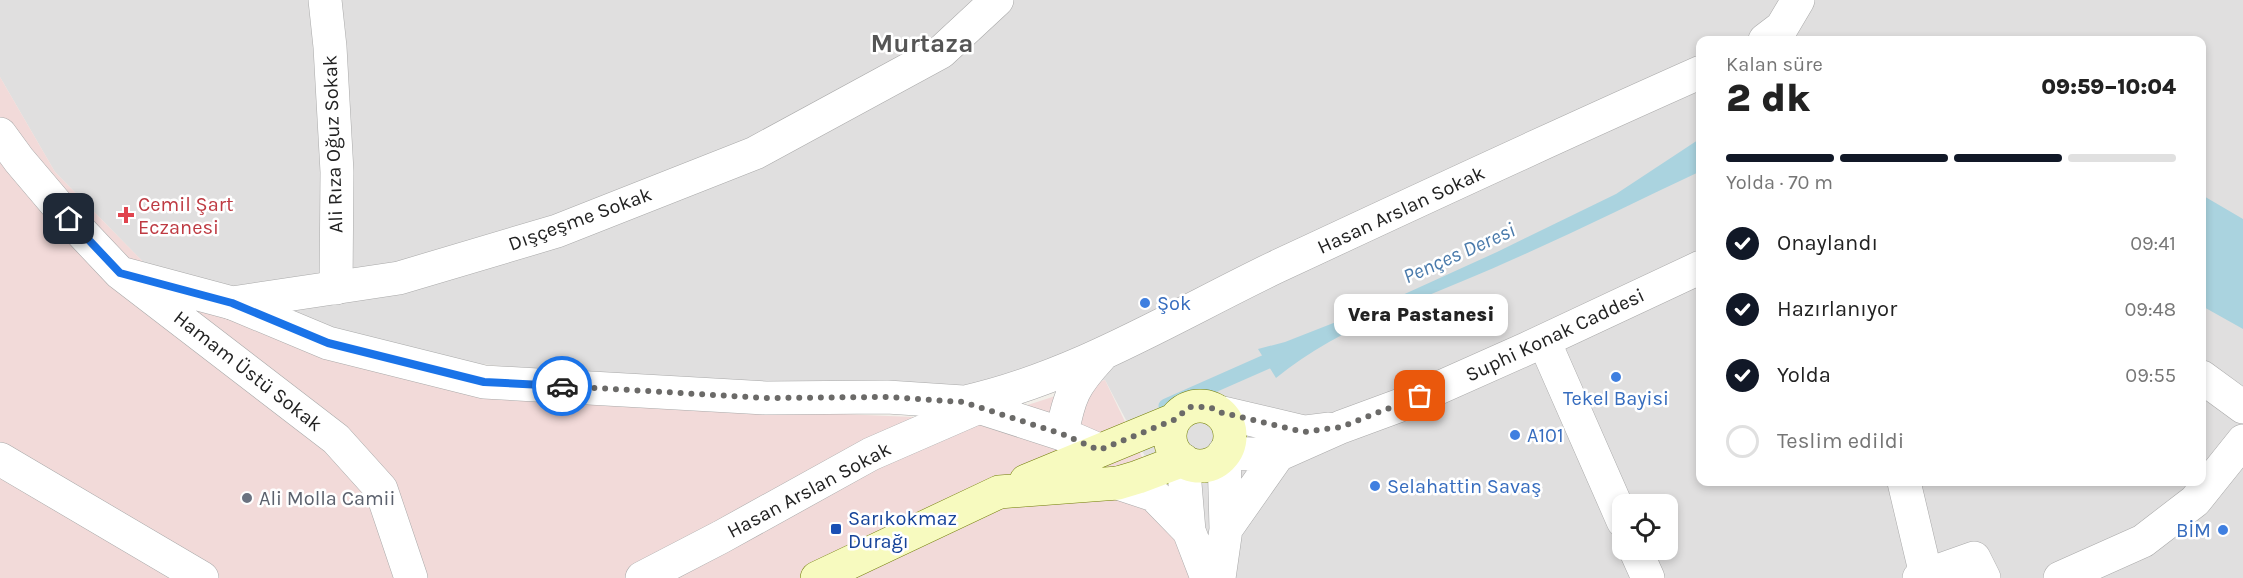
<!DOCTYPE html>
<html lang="tr">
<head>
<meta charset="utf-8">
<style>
  body { margin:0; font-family:Karla,sans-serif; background:#f2f2f2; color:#222; height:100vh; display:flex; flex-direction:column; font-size:22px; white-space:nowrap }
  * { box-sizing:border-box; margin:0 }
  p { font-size:20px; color:#767676 }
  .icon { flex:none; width:33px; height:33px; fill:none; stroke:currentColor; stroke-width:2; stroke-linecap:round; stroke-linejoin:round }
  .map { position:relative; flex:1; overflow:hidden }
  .drawer { position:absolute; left:1696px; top:36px; width:510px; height:450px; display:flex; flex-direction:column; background:#fff; border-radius:12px; box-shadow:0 3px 9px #0003 }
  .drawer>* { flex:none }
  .fabs { position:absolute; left:1612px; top:494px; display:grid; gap:12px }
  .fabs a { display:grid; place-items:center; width:66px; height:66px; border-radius:12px; background:#fff; box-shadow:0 3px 9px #0003; font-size:30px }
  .pin { position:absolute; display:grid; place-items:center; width:51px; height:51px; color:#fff; margin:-26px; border-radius:12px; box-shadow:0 3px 9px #0006 }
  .courier { position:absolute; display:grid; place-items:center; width:60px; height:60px; margin:-30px; border:4px solid #1a73e8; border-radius:50%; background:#fff; color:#222; box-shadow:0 2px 8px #0007 }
  .bubble { position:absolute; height:42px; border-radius:12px; background:#fff; box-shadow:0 3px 9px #0003; font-size:20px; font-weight:800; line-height:42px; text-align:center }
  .overview em { font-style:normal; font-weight:800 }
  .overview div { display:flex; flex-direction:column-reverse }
  .overview { display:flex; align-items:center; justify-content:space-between; height:102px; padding:0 30px }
  h1 { font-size:39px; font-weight:800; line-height:45px }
  .bar { display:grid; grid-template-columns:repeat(4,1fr); gap:9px 6px; align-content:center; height:72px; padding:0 30px }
  .bar i { height:8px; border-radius:4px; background:#e0e0e0 }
  .bar .on { background:#111827 }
  .bar p { grid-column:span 4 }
  ol { padding:0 30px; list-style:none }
  li { display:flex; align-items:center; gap:18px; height:66px }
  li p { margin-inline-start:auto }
  li .icon { padding:6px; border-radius:50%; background:#111827; color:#fff; stroke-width:4 }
  li:last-child { color:#767676 }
  li i { width:33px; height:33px; border:3px solid #e0e0e0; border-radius:50% }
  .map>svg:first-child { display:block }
  .residential { fill:#e0dfdf; fill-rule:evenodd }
  .commercial { fill:#f2dad9 }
  .water { fill:#aad3df }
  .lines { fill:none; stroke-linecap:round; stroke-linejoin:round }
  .stream { stroke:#aad3df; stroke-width:15 }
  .pedestrian-casing { stroke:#a9a9a9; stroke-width:34 }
  .minor-casing { stroke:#a9a9a9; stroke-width:34 }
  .tertiary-casing { stroke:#a9a9a9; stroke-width:34 }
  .secondary-casing { stroke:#707d05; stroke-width:34 }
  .pedestrian { stroke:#fff; stroke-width:33 }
  .minor { stroke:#fff; stroke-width:33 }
  .tertiary { stroke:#fff; stroke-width:33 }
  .secondary { stroke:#f7fabf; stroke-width:33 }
  .done { stroke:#6b6a68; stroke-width:6; stroke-dasharray:0 10.8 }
  .route { stroke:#1a73e8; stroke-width:8 }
  .health-dot { fill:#e0444e; stroke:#fff; stroke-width:2 }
  .shop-dot { fill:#3f7fe0; stroke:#fff; stroke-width:2 }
  .worship-dot { fill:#6b7280; stroke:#fff; stroke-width:2 }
  .transit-dot { fill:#1a4fb4; stroke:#fff; stroke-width:2 }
  .labels { text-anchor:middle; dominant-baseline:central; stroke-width:5; stroke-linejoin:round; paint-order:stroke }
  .street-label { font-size:20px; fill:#222; stroke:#fff }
  .health-label { font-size:20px; fill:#be3a42; stroke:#fff; text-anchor:start }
  .shop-label { font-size:20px; fill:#366cbe; stroke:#fff; text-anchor:start }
  .worship-label { font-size:20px; fill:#5b616d; stroke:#fff; text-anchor:start }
  .transit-label { font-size:20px; fill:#164399; stroke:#fff; text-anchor:start }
  .water-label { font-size:21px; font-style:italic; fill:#4a7aab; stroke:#fff }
  .district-label { font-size:26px; font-weight:bold; fill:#555; stroke:#fff }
</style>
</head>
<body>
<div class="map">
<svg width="2243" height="578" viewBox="0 0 2243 578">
  <rect width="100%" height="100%" fill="#f2efe9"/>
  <!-- residential -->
  <path class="residential" d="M0 0H2243V578H1209L1105 380 979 407 769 395 325 347 155 274 55 172 0 77ZM1701 40H2202V482H1701ZM1623 504H1668V549H1623Z"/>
  <!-- commercial -->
  <path class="commercial" d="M0 77 55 172 155 274 325 347 773 411 981 420 1105 380 1200 578H0Z"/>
  <!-- water -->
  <path class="water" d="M1701 138V171C1637 201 1573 233 1507 262 1430 297 1342 324 1276 378L1258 349 1285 342 1387 302 1497 252 1616 194Z
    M2202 195 2243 219V329L2202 306Z"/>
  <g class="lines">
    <!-- stream -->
    <path class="stream" d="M1166 406 1284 354"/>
    <!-- pedestrian casing -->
    <g class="pedestrian-casing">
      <path id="pedestrian" d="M0 459 202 578
        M1926 575 1974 558 1984 578
        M642 578 721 537 871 454 979 407
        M2060 578 2143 541 2195 501 2243 441"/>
    </g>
    <!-- minor casing -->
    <g class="minor-casing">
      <path id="minor" d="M325 0 330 47 337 172 336 288
        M1765 40 1782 27 1798 0
        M232 303 328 343 484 382 766 398 887 397 963 402 1062 434 1099 450
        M1544 341 1623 521
        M965 402C1076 377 1174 316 1276 267 1417 201 1559 135 1701 72
        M1062 434C1069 396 1074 385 1100 357
        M1904 482 1926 575 1919 578
        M1635 549 1648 578"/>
    </g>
    <!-- tertiary casing -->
    <g class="tertiary-casing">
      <path id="tertiary" d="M0 134 19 160 69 219 120 273 336 439 381 489 411 578
        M120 273 232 303 399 278 557 231 755 153 941 52 997 0
        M2202 377 2243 407
        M1219 412 1304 432 1328 429
        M1183 460 1189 531
        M1118 483 1154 495 1189 531 1207 578
        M1226 529 1224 453 1278 455 1341 427 1398 406 1526 349 1701 267
        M1219 578 1226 529 1278 455"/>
    </g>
    <!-- secondary casing -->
    <g class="secondary-casing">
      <path id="secondary" d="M1170 436a30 30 0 1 1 60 0a30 30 0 1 1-60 0Z
        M1026 481 1174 420
        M817 578 999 492 1118 483 1138 477 1183 460"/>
    </g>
    <!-- pedestrian -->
    <use href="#pedestrian" class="pedestrian"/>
    <!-- minor -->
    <use href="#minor" class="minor"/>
    <!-- tertiary -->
    <use href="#tertiary" class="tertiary"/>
    <!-- secondary -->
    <use href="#secondary" class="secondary"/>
  </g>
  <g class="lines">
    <!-- done -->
    <path class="done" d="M562 386 765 398 887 397 963 402 1062 434 1099 450 1174 420 1190 407H1210L1219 412 1304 432 1341 427 1420 396"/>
    <!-- route -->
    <path class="route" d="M69 219 120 273 232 303 328 343 484 382 562 386"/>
  </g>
  <!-- markers -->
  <path class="health-dot" d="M123 206h6v6h6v6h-6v6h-6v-6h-6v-6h6z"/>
  <g class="shop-dot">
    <circle cx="1145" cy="303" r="6"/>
    <circle cx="1616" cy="377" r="6"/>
    <circle cx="1515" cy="435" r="6"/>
    <circle cx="1375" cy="486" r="6"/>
    <circle cx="2223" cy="530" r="6"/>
  </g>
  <circle class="worship-dot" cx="247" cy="498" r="6"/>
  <rect class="transit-dot" x="830" y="523" width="12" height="12" rx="3"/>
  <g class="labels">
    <!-- street labels -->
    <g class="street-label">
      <text transform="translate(333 144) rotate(-92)">Ali Rıza Oğuz Sokak</text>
      <text transform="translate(1401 210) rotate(-25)">Hasan Arslan Sokak</text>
      <text transform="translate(580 219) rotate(-20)">Dışçeşme Sokak</text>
      <text transform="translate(1555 335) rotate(-25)">Suphi Konak Caddesi</text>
      <text transform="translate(248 371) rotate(38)">Hamam Üstü Sokak</text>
      <text transform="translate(809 490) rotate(-28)">Hasan Arslan Sokak</text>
    </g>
    <!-- health labels -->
    <g class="health-label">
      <text x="138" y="204">Cemil Şart<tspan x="138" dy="23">Eczanesi</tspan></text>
    </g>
    <!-- shop labels -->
    <g class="shop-label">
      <text x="1157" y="303">Şok</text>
      <text x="1616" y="398" text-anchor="middle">Tekel Bayisi</text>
      <text x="1527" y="435">A101</text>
      <text x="1387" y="486">Selahattin Savaş</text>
      <text x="2211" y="530" text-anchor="end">BİM</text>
    </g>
    <!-- worship labels -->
    <g class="worship-label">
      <text x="259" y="498">Ali Molla Camii</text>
    </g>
    <!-- transit labels -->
    <g class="transit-label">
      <text x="848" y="518">Sarıkokmaz<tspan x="848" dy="23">Durağı</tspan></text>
    </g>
    <!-- water labels -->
    <g class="water-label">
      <text transform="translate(1459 253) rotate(-24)">Pençes Deresi</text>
    </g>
    <!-- district labels -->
    <g class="district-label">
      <text x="922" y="43">Murtaza</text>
    </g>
  </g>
</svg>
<div class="fabs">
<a><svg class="icon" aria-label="locate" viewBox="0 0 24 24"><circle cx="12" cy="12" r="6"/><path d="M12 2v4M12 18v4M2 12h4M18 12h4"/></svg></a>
</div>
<div class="pin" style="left:1420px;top:396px;background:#ea580c"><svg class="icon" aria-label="bag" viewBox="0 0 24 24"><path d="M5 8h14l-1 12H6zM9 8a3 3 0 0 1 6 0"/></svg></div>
<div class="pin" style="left:69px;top:219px;background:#1f2937"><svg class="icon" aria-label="home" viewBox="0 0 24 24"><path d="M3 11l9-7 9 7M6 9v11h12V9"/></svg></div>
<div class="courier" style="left:562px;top:386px"><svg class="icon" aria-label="car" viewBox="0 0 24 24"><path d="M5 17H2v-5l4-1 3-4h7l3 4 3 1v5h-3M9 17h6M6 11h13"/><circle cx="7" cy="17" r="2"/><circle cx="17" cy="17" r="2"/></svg></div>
<div class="bubble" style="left:1334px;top:294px;width:174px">Vera Pastanesi</div>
<section class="drawer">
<div class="overview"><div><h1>2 dk</h1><p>Kalan süre</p></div><em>09:59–10:04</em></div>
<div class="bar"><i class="on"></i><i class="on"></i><i class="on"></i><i></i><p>Yolda · 70 m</p></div>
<ol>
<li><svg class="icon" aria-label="check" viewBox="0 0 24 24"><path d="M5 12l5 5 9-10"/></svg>Onaylandı<p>09:41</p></li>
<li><svg class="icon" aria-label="check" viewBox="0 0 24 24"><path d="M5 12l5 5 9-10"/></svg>Hazırlanıyor<p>09:48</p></li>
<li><svg class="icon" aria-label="check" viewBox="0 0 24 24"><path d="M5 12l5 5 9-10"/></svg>Yolda<p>09:55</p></li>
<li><i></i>Teslim edildi</li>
</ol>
</section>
</div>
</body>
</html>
